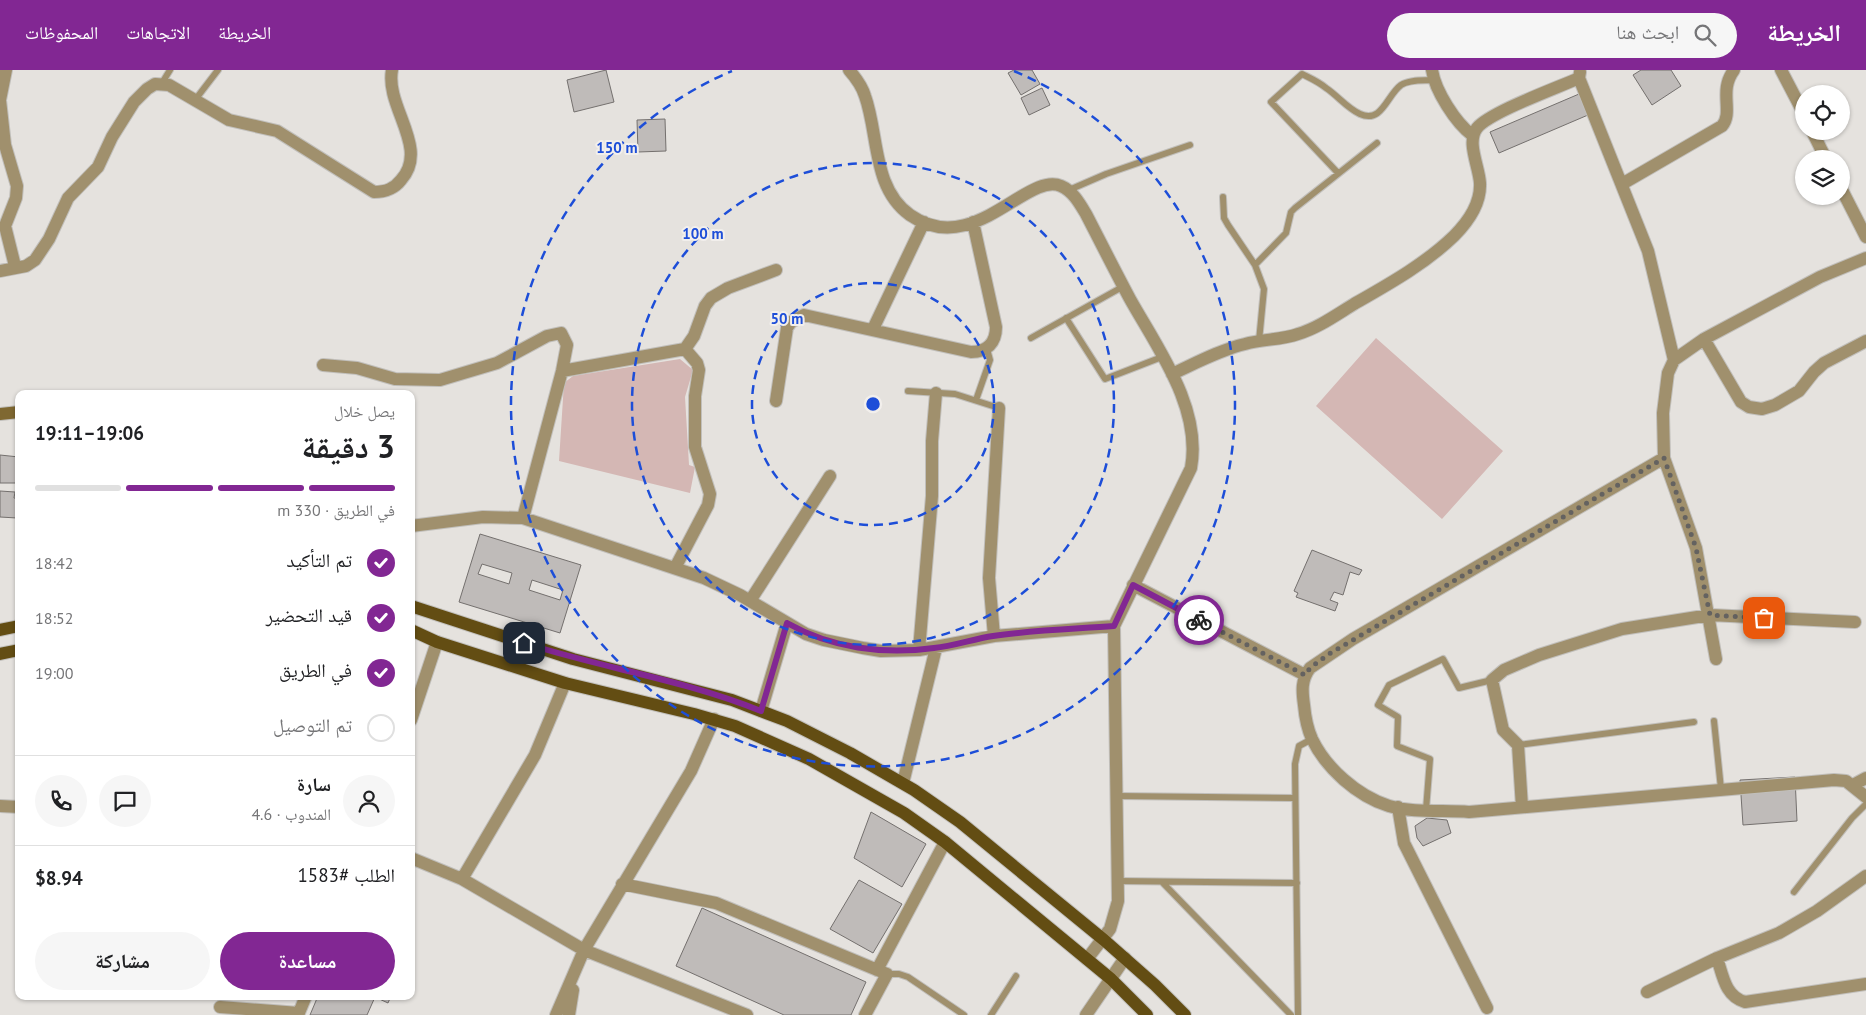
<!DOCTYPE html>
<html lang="ar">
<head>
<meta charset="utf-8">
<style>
  body { margin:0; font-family:"PT Sans","Noto Naskh Arabic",sans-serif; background:#f6f6f6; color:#202124; direction:rtl; height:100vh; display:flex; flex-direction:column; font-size:19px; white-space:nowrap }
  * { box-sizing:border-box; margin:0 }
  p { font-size:16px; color:#757577 }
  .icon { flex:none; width:28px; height:28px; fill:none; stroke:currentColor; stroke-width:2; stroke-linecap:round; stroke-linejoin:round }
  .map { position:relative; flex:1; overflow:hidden; direction:ltr }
  .panel { position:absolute; left:15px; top:320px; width:400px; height:610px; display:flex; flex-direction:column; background:#fff; border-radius:10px; box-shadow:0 1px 4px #0004; direction:rtl }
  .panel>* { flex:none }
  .tools { position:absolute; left:1795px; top:15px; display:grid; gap:10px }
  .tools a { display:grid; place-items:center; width:55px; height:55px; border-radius:50%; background:#fff; box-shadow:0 1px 4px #0004; font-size:25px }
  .pin { position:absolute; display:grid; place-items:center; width:42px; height:42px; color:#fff; margin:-21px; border-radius:10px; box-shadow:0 2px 8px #0006 }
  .courier { position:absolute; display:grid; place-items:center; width:50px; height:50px; margin:-25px; border:4px solid #822793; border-radius:50%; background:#fff; color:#222; box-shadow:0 1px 6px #0007 }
  .head em { font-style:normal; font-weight:800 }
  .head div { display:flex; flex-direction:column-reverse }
  .head { display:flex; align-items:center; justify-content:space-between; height:85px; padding:0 20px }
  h1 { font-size:32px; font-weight:800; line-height:38px }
  .bar { display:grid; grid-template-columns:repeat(4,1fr); gap:8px 5px; align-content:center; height:60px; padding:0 20px }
  .bar i { height:6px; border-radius:4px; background:#e0e0e0 }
  .bar .on { background:#822793 }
  .bar p { grid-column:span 4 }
  .line { display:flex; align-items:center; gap:12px; padding:0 20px; border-top:1px solid #e0e0e0 }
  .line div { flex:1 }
  .round { display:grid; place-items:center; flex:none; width:52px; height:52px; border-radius:26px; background:#f6f6f6 }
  ol { padding:0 20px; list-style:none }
  li { display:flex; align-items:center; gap:15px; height:55px }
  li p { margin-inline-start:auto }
  li .icon { padding:5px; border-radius:50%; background:#822793; color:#fff; stroke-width:4 }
  li:last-child { color:#757577 }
  li i { width:28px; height:28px; border:2px solid #e0e0e0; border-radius:50% }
  .cta { display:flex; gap:10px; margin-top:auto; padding:10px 20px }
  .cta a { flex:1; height:58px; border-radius:30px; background:#822793; color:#fff; font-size:20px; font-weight:800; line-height:58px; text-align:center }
  .cta a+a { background:#f6f6f6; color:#202124 }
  header { display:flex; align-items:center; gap:30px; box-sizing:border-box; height:70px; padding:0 25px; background:#822793; color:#fff }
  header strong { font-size:24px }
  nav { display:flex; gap:28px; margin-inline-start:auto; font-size:18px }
  .search { width:350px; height:45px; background:#f6f6f6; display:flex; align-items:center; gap:12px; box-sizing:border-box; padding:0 18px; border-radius:28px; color:#757577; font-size:19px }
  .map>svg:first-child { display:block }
  .green { fill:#d4b7b4 }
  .building { fill:#bfbbb9; stroke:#74706e; fill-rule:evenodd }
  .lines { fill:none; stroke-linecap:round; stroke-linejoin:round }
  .lane-casing { stroke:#c1bfbb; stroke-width:8 }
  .street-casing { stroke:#c1bfbb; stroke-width:14 }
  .secondary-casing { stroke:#c1bfbb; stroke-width:14 }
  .primary-casing { stroke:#c1bfbb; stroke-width:14 }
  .lane { stroke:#a0906d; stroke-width:6 }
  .street { stroke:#a0906d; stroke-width:12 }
  .secondary { stroke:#7f6831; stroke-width:12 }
  .primary { stroke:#634d13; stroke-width:12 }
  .done { stroke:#646260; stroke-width:5; stroke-dasharray:0 9 }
  .route { stroke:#822793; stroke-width:6 }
  .ring { fill:none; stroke:#1d4ed8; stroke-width:2.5; stroke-dasharray:9 6 }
  .centre { fill:#1d4ed8; stroke:#f2efec; stroke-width:2.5 }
  .ring-label { font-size:15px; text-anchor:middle; font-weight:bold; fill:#1d4ed8; stroke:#f2efec; stroke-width:4; stroke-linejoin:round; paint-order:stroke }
</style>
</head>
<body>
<header>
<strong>الخريطة</strong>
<div class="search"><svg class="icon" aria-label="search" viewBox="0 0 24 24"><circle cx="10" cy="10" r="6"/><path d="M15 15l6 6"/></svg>ابحث هنا</div>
<nav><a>الخريطة</a><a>الاتجاهات</a><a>المحفوظات</a></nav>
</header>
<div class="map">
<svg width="1866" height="945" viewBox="0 0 1866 945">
  <rect width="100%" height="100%" fill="#e5e2de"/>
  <!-- green -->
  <path class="green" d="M1376 268 1503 381 1442 449 1316 336Z
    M680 289 693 300 685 327 689 395 695 397 690 423 559 391 564 313 573 306Z"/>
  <!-- building -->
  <path class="building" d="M606 0 614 32 574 42 567 10Z
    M1014 0H1032L1040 14 1021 25 1008 3Z
    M1641 0H1671L1681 16 1652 35 1633 5Z
    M1042 18 1050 35 1029 45 1021 28Z
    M1579 24 1588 45 1499 83 1490 62Z
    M665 49 666 81 638 82 637 50Z
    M0 385 19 387V407H16V413H0Z
    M0 421 15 422 14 428 19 429 17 448 0 447Z
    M480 464 581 495 560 563 459 532ZM482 494 512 503 509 514 478 504ZM532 510 563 520 560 530 529 520Z
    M1312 480 1362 500 1359 505 1350 502 1343 525 1334 522 1330 530 1338 533 1335 541 1296 527 1298 523 1294 521Z
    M1795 707 1797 751 1743 755 1740 710Z
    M871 742 926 774 902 817 854 788Z
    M1427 748 1447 750 1451 763 1423 776 1417 768 1415 756Z
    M859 810 902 834 873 883 830 859Z
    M702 838 866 912 851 945H784L676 896Z
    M318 926H391L388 933 375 927 367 945H310Z"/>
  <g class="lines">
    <!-- lane casing -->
    <g class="lane-casing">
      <path id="lane" d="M162 13 170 0
        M195 30 218 0
        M1338 103 1271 32 1302 4C1310 8 1319 12 1326 18 1338 26 1347 38 1360 44 1382 54 1387 25 1401 15 1410 9 1425 11 1435 10
        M1069 120 1106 104 1190 75
        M1223 127 1224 148 1228 155 1255 195 1264 219 1259 271
        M1255 195 1286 163 1291 142 1295 138 1377 73
        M1066 248 1105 309 1162 287
        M1031 268 1124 216
        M908 321 955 324 999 338
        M976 330 990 290 987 279
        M1714 651 1721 719
        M1518 675 1694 652
        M1118 726 1295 728
        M1426 740 1430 689 1397 676 1398 647 1378 635 1389 615 1443 589 1459 618 1492 610
        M1118 811 1297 813
        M1162 812 1291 945
        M1794 822 1852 748 1866 734
        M887 904H899L908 907 964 945
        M991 945 1016 906
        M1298 945 1295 694 1299 676 1312 669"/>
    </g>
    <!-- street casing -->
    <g class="street-casing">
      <path id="street" d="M6 0 0 30 5 75 17 116 16 128 5 156 15 196
        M849 0C856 8 862 16 865 26 879 65 872 118 910 145 973 189 1027 101 1061 116 1073 121 1080 134 1086 144 1101 173 1115 201 1130 229 1158 279 1202 338 1191 398L1114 556 1118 831 1110 859 1087 889
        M1432 0C1435 21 1456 53 1472 65
        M1781 0 1804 44
        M1580 2 1579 8 1648 181 1674 290
        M1812 61 1826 89
        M1622 114 1722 56C1734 42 1718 21 1734 0
        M1841 118 1866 167
        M0 201 26 196 35 190 49 169 68 128 98 97 112 67 134 32 147 19 155 14 169 15 229 50 277 61 374 122C386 122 394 119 401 110 430 78 385 37 392 0
        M873 259 924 152
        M1704 269 1741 332 1749 337 1762 339 1775 335 1799 321 1814 302 1824 293 1866 271
        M323 295 357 298 395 309 440 310 497 293 547 266 561 263 567 275 562 301 523 448
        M562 301 685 279 694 266 705 236 711 228 728 218 776 200
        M1172 304C1196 293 1220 280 1245 274 1263 269 1281 270 1298 264 1318 258 1336 245 1354 234 1389 214 1425 194 1454 166 1468 152 1481 133 1480 113 1479 96 1466 72 1477 58 1490 42 1557 18 1579 8
        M776 331 787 258 791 252 804 245 971 282C987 282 996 273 996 257L973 152
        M1664 388 1353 569 1310 598C1301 610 1302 621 1304 635 1305 646 1307 658 1312 669 1326 698 1357 726 1389 736 1413 743 1444 740 1469 742L1834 710 1846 711 1866 727
        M411 456 483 447 523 448 704 508 740 525 806 564 824 570 863 578 881 581 919 580 994 566 1114 556
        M675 498 708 435 710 424 695 377V326L699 300 697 293 685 279
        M1133 515 1305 605
        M750 531 830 406
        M994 566 989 508 999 338
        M919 580 932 426V371L936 323
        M1716 589 1696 478 1664 388 1663 343 1668 303 1674 290 1704 269 1820 207 1866 188
        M761 641 787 553
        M411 650 437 572
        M903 713 936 578
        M1853 715 1866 708
        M0 736 19 737
        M1398 737 1404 773 1487 938
        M1522 737 1518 675 1503 660 1492 610 1504 600 1539 585 1622 559 1710 545 1855 552
        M411 788 462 809 584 880 747 945
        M462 809 535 685 565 613
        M622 814 716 833 887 904 865 945
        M1717 888C1723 906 1725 926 1745 932L1866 914
        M877 900 945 772
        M1647 922 1717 888 1779 863 1817 841 1866 806
        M220 937 299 943
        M298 945 306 926
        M556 945 584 880 691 701 714 649
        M569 945 573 920
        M1086 945 1125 888"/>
    </g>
    <!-- secondary casing -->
    <g class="secondary-casing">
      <path id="secondary" d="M0 344 19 342"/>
    </g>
    <!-- primary casing -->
    <g class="primary-casing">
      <path id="primary" d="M411 536 573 589 732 630 787 651 850 683 914 720 960 752 1104 870 1155 915 1185 945
        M0 560 19 556
        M411 560 437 572 565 613 694 644 735 656 809 689 904 743 945 772 1111 909 1147 945
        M0 584 19 580"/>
    </g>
    <!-- lane -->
    <use href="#lane" class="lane"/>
    <!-- street -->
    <use href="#street" class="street"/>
    <!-- secondary -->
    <use href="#secondary" class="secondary"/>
    <!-- primary -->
    <use href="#primary" class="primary"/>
  </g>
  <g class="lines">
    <!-- done -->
    <path class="done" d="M1199 550 1305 605 1310 598 1329 584 1664 388 1696 478 1710 545 1764 548"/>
    <!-- route -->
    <path class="route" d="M524 573C602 598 685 610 761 641L787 553C831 578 883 585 934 578 954 576 973 569 993 566 1033 560 1074 559 1114 556L1133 515 1199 550"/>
  </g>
  <!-- distance rings -->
  <g class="ring">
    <circle cx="873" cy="334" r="121"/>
    <circle cx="873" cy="334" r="241"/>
    <path d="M1014 1A362 362 0 1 1 732 1"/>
  </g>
  <circle cx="873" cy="334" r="8" class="centre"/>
  <g class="ring-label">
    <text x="617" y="83">150 m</text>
    <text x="703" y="169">100 m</text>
    <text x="787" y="254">50 m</text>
  </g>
</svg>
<div class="tools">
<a><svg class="icon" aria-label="locate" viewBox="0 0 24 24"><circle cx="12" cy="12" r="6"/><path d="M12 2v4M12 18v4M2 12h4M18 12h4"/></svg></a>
<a><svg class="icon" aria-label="layers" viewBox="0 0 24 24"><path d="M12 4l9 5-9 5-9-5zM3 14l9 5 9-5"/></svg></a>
</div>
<div class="pin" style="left:1764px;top:548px;background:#ea580c"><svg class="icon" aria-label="bag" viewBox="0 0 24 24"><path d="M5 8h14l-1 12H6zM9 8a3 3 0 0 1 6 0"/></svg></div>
<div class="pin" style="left:524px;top:573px;background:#1f2937"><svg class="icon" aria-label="home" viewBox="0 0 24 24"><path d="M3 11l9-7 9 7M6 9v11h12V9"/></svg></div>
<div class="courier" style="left:1199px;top:550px"><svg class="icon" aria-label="bike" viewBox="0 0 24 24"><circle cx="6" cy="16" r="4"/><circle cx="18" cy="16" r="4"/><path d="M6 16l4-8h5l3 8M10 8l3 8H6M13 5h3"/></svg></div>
<section class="panel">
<div class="head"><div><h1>3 دقيقة</h1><p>يصل خلال</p></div><em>19:06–19:11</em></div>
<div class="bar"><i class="on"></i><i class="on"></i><i class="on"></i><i></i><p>في الطريق · 330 m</p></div>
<ol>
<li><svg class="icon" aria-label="check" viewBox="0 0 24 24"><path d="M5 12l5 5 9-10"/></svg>تم التأكيد<p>18:42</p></li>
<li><svg class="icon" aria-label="check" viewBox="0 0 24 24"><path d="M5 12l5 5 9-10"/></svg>قيد التحضير<p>18:52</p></li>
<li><svg class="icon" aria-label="check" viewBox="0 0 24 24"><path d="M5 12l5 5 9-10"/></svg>في الطريق<p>19:00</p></li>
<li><i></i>تم التوصيل</li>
</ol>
<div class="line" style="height:90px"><a class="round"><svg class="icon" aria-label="person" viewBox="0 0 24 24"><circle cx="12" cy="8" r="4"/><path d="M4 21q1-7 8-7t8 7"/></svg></a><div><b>سارة</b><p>المندوب · 4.6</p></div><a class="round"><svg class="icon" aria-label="chat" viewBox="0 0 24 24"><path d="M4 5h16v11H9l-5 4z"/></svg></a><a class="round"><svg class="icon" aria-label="phone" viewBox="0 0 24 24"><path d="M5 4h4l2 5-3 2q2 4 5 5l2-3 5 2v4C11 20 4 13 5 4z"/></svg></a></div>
<div class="line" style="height:65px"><div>الطلب #1583</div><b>$8.94</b></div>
<div class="cta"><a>مساعدة</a><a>مشاركة</a></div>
</section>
</div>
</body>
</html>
